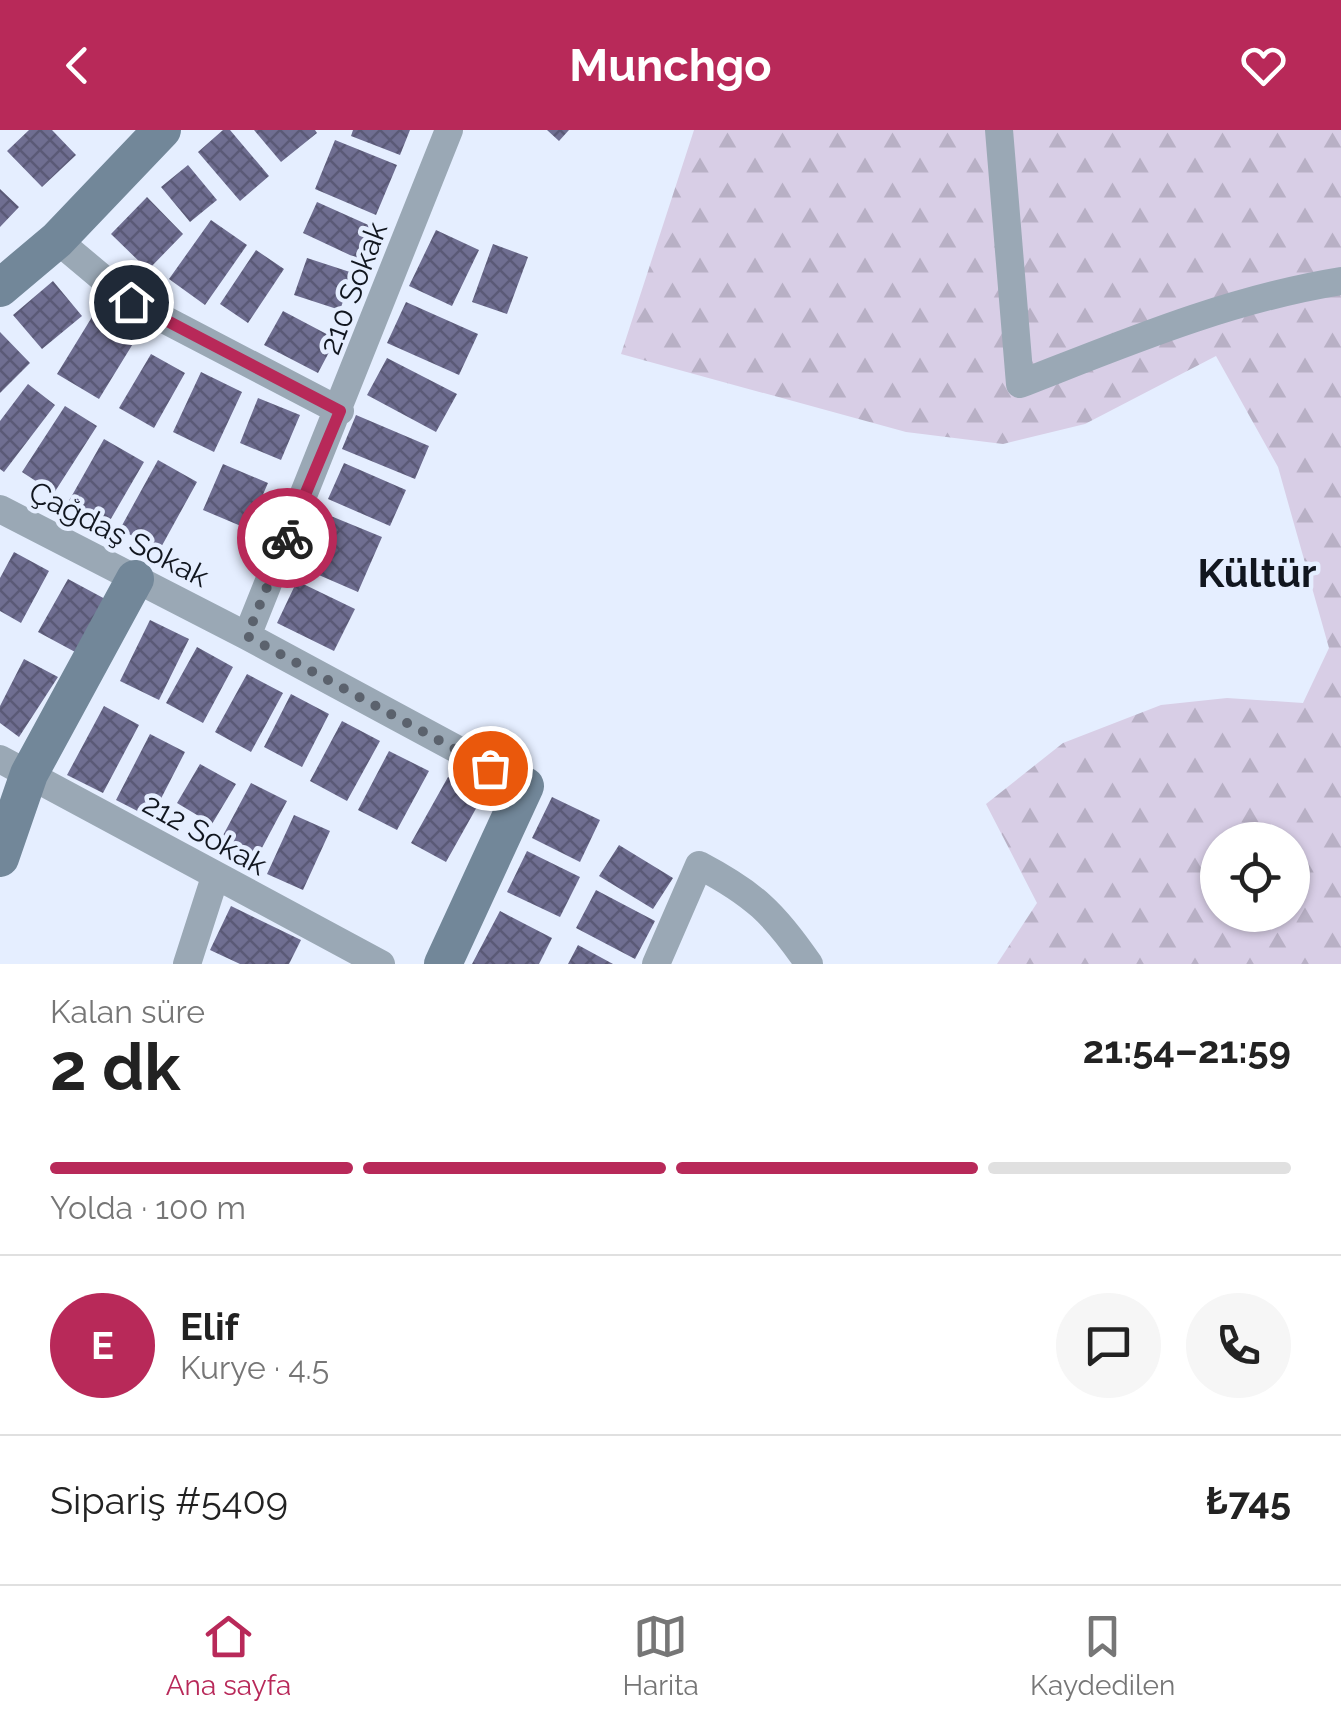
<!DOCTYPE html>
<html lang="tr">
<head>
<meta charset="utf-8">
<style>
  body { margin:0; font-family:Raleway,sans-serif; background:#f6f6f6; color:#222; height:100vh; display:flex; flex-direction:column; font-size:38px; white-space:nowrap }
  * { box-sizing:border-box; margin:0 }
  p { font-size:32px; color:#767676 }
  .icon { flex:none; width:55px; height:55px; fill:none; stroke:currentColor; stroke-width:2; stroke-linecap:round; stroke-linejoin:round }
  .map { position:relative; height:834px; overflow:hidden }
  .side { display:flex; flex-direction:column; background:#fff; flex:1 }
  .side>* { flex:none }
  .tools { position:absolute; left:1200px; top:692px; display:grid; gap:20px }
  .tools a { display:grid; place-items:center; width:110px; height:110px; border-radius:50%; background:#fff; box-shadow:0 2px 8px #0004; font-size:50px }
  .pin { position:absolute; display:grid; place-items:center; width:85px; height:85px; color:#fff; margin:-42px; border:5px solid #fff; border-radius:50%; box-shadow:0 2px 10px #0007 }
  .courier { position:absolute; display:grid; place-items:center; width:100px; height:100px; margin:-50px; border:8px solid #b82959; border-radius:50%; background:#fff; color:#222; box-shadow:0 2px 12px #0007 }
  .summary em { font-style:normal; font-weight:700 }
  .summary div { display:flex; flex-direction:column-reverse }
  .summary { display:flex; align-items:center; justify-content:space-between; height:170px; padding:0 50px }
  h1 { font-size:65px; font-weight:700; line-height:75px }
  .bar { display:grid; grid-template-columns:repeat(4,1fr); gap:15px 10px; align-content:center; height:120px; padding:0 50px }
  .bar i { height:12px; border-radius:8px; background:#e0e0e0 }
  .bar .selected { background:#b82959 }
  .bar p { grid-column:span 4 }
  .line { display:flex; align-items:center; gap:25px; padding:0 50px; border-top:2px solid #e0e0e0 }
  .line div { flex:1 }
  .round { display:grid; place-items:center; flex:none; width:105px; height:105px; border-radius:52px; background:#f6f6f6 }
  header { display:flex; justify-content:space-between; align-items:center; height:130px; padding:0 50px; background:#b82959; color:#fff; font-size:45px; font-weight:700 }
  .tab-bar { display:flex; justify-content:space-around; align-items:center; height:140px; border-top:2px solid #e0e0e0; background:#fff; font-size:28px; color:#767676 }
  .tab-bar a { display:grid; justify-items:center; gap:5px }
  .tab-bar .selected { color:#b82959 }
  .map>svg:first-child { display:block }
  .forest { fill:url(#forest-firs); fill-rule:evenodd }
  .building { fill:url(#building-cross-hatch) }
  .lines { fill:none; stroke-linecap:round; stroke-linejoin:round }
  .street { stroke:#9aa8b5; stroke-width:28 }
  .secondary { stroke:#728799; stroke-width:38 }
  .done { stroke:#5b626d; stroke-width:10; stroke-dasharray:0 18 }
  .route { stroke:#b82959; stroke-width:12 }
  .labels { text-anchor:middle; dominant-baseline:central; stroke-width:9; stroke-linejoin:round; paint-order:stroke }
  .street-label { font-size:30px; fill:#11161f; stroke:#e5eeff }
  .district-label { font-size:40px; font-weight:bold; fill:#11161f; stroke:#e5eeff }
</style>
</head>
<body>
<header><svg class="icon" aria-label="back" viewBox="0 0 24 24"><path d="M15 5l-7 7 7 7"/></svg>Munchgo<svg class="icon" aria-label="heart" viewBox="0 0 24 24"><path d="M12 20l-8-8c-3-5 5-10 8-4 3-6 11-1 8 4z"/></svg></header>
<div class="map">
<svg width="1341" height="834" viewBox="0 0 1341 834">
  <defs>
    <pattern id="forest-firs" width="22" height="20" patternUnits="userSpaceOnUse" patternTransform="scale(2.5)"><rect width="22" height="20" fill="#d8cee6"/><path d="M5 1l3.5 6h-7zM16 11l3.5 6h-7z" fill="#b8b0c5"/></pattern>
    <pattern id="building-cross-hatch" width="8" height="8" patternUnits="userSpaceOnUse" patternTransform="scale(2.5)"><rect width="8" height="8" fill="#6f6e91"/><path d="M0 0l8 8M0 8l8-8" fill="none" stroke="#5a5976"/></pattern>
  </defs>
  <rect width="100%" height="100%" fill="#e5eeff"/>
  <!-- forest -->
  <path class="forest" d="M694 0H1341V834H997L1037 773 986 674 1063 613 1161 575 1227 568 1303 573 1329 518 1278 337 1216 226 1085 294 1003 314 906 302 621 224ZM1218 710H1292V785H1218Z"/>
  <!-- building -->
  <path class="building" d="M29 0H52L76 25 42 57 7 21Z
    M223 0H230L269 46 240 71 198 22Z
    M254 0H315L317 3 281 32Z
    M353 0H410L400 25 351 6Z
    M547 0H569L559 11Z
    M335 10 397 35 376 85 315 59Z
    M188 35 217 70 190 92 161 57Z
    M0 59 19 77 0 97Z
    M147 67 183 104 148 140 111 104Z
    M317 72 384 102 369 134 303 103Z
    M211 90 247 115 205 175 169 149Z
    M436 100 479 120 452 176 409 156Z
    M493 114 528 127 507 184 472 172Z
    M256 120 284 139 248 193 220 174Z
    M307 128 353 143 340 180 294 165Z
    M53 151 82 186 42 219 13 185Z
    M406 172 478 204 459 245 387 213Z
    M283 181 336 209 318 243 264 215Z
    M92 187 134 212 99 269 57 244Z
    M0 202 30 233 0 263Z
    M151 224 185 243 154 298 119 278Z
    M387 228 457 264 436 302 367 265Z
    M201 242 242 262 214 322 173 302Z
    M28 254 55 275 4 342 0 339V291Z
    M258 268 300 285 281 330 240 313Z
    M65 276 97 296 54 363 22 342Z
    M356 285 429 316 415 349 342 319Z
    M104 309 144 332 105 399 66 376Z
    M158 330 197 352 159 421 120 399Z
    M344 333 406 360 390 396 328 369Z
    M223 334 268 353 248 399 203 380Z
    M321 382 382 407 358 462 298 436Z
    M14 422 49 441 21 493 0 481V448Z
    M68 449 107 470 77 523 38 502Z
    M297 451 355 479 334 521 277 493Z
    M150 490 189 509 159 570 120 551Z
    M197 517 233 537 203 593 166 573Z
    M24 529 58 547 19 607 0 593V576Z
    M247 544 283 563 251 622 215 602Z
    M291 564 329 584 302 637 264 617Z
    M104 576 139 595 103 663 67 645Z
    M342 591 380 611 347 671 310 651Z
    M150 604 185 622 151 688 116 670Z
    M389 621 429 641 397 700 358 680Z
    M200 634 236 654 212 694 177 673Z
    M448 647 483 666 446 732 411 713Z
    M251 653 287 671 256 729 220 711Z
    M552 667 600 690 580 732 532 708Z
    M294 685 330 701 303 760 267 744Z
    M619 715 673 748 653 779 599 746Z
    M527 721 580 747 560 787 507 762Z
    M596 760 655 791 635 829 576 798Z
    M231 776 301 810 289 834H240L210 820Z
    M500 781 552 808 539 834H472Z
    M578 815 613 834H568Z"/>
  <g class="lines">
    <!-- street -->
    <path class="street" d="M999 0 1020 254C1125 213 1229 169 1341 151
      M57 110 131 172 340 281
      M0 379 247 506 525 656
      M247 506 449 0
      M0 629 381 834
      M187 834 215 747
      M656 834 699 735C754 764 774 783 809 834"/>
    <!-- secondary -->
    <path class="secondary" d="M0 158 57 110 162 0
      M0 728 29 644 135 449
      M443 834 525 656"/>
  </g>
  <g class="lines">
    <!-- done -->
    <path class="done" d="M287 408 247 506 490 638"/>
    <!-- route -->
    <path class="route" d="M131 172 340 281 287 408"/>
  </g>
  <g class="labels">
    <!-- street labels -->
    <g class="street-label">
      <text transform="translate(353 158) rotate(-69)">210 Sokak</text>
      <text transform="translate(119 404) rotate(27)">Çağdaş Sokak</text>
      <text transform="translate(205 704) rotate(29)">212 Sokak</text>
    </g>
    <!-- district labels -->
    <g class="district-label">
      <text x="1257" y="442">Kültür</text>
    </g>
  </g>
</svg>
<div class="tools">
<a><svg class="icon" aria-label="locate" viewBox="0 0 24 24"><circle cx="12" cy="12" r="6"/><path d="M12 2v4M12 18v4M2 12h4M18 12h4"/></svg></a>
</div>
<div class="pin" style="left:490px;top:638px;background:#ea580c"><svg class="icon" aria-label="bag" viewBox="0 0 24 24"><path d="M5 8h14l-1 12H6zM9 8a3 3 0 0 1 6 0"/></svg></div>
<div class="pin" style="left:131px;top:172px;background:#1f2937"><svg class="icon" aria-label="home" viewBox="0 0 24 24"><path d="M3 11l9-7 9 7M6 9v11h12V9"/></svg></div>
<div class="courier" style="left:287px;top:408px"><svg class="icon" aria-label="bike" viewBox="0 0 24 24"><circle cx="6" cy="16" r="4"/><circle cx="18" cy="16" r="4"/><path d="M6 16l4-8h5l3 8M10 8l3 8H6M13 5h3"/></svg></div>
</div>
<section class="side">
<div class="summary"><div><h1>2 dk</h1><p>Kalan süre</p></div><em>21:54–21:59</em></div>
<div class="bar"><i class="selected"></i><i class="selected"></i><i class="selected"></i><i></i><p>Yolda · 100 m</p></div>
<div class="line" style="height:180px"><b class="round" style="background:#b82959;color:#fff">E</b><div><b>Elif</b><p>Kurye · 4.5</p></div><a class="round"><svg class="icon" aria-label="chat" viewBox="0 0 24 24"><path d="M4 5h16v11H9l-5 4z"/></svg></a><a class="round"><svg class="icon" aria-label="phone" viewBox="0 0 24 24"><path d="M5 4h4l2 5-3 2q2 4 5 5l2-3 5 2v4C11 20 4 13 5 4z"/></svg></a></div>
<div class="line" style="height:130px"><div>Sipariş #5409</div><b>₺745</b></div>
</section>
<nav class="tab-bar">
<a class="selected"><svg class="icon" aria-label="home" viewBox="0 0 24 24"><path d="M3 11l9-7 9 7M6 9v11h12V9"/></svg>Ana sayfa</a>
<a><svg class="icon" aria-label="map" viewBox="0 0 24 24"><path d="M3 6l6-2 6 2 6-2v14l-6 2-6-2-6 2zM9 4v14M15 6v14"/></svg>Harita</a>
<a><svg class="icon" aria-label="saved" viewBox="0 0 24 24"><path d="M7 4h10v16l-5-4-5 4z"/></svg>Kaydedilen</a>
</nav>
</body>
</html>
